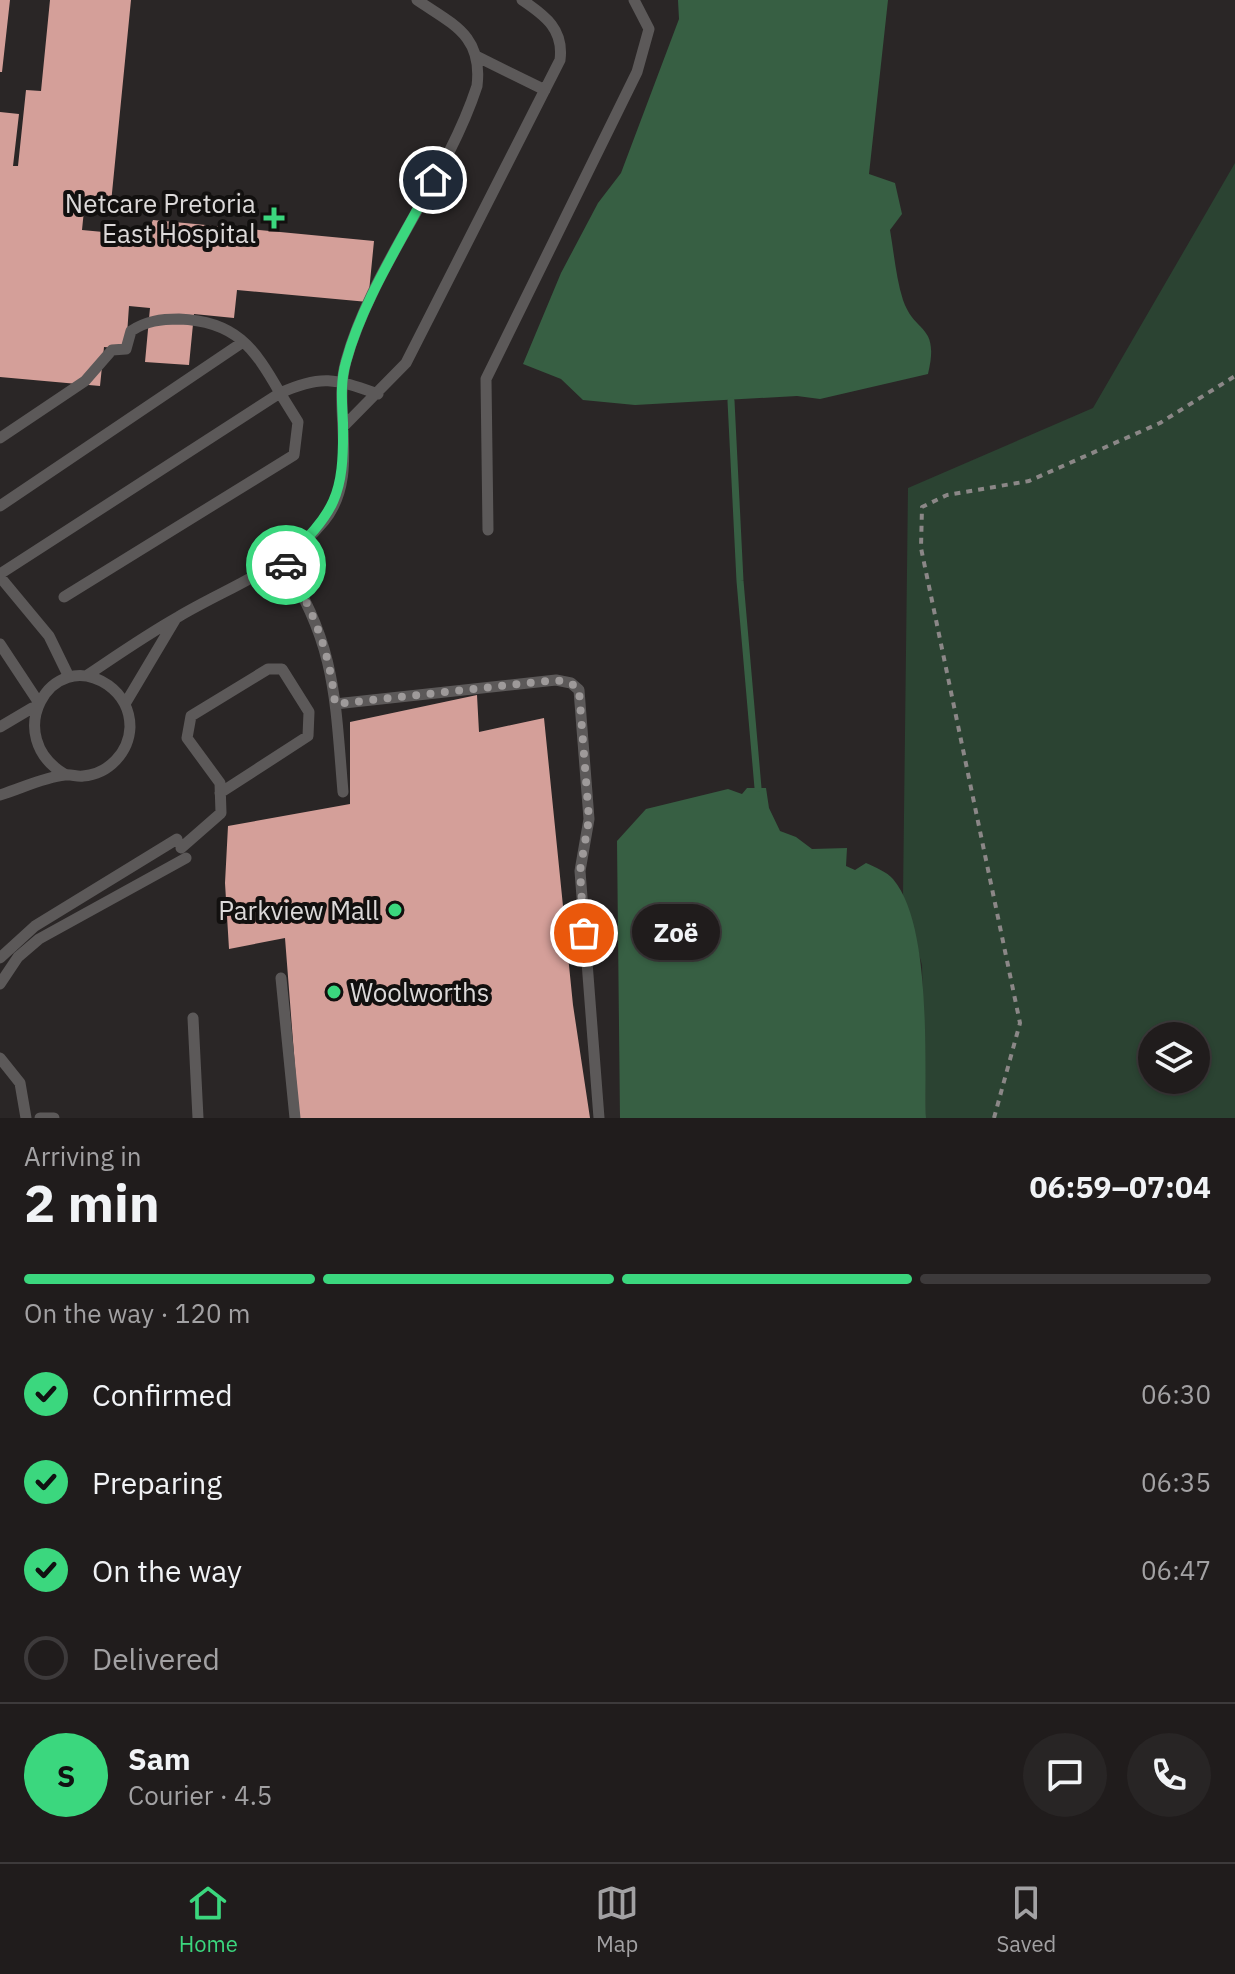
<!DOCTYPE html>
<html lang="en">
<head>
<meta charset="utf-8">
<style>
  body { margin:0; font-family:"IBM Plex Sans",sans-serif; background:#282525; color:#f1f3f6; height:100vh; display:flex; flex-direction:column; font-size:30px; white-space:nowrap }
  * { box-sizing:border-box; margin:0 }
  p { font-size:26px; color:#a2a1a3 }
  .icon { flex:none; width:44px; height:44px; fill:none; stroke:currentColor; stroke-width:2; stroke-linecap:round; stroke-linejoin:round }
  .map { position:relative; height:1118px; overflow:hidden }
  .side { display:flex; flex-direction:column; background:#201c1c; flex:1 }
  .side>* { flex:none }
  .tools { position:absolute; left:1138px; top:1022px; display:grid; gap:16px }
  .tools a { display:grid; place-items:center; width:72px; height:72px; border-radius:50%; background:#201c1c; box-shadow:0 2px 6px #0004,0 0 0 2px #3d3a3b; font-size:40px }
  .pin { position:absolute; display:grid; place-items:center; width:68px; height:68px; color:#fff; margin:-34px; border:4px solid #fff; border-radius:50%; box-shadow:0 2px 8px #0007 }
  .courier { position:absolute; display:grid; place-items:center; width:80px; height:80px; margin:-40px; border:6px solid #3bd77e; border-radius:50%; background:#fff; color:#222; box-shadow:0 2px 10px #0007 }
  .bubble { position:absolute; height:56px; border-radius:28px; background:#201c1c; box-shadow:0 2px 6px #0004,0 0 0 2px #3d3a3b; font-size:26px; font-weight:800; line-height:56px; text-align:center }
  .headline em { font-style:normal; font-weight:800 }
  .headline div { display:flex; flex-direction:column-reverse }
  .headline { display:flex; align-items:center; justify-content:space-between; height:136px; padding:0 24px }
  h1 { font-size:52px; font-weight:800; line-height:60px }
  .bar { display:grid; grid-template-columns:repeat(4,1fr); gap:12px 8px; align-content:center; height:96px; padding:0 24px }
  .bar i { height:10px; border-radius:6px; background:#3d3a3b }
  .bar .selected { background:#3bd77e }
  .bar p { grid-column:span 4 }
  .line { display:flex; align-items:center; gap:20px; padding:0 24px; border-top:2px solid #3d3a3b }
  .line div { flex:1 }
  .round { display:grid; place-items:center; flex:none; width:84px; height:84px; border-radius:42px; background:#282525 }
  ol { padding:0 24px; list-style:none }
  li { display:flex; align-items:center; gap:24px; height:88px }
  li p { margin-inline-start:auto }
  li .icon { padding:8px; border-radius:50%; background:#3bd77e; color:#111; stroke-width:4 }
  li:last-child { color:#a2a1a3 }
  li i { width:44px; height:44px; border:4px solid #3d3a3b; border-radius:50% }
  .dock { display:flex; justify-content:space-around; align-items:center; height:112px; border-top:2px solid #3d3a3b; background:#201c1c; font-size:22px; color:#a2a1a3 }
  .dock a { display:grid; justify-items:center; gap:4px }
  .dock .selected { color:#3bd77e }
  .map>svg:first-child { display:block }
  .green { fill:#2b4332; fill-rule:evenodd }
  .water { fill:#375f43 }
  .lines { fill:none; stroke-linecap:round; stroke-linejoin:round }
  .stream { stroke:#375f43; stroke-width:7 }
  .building { fill:#d49f99 }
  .path { stroke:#8b8787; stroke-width:4; stroke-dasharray:6 6; stroke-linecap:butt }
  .service { stroke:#5c5959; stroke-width:11 }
  .done { stroke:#9e9a9a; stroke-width:8; stroke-dasharray:0 14.4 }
  .route { stroke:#3bd77e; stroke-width:10 }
  .poi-dot { fill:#3bd77e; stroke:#12100f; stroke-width:3 }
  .labels { text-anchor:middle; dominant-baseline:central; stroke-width:8; stroke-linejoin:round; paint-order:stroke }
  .poi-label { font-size:26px; fill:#dcd9d9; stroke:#12100f; text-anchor:end }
</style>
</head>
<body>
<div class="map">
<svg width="1235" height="1118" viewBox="0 0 1235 1118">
  <rect width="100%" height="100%" fill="#2a2626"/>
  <!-- green -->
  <path class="green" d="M1235 163V1118H926L922 965 903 896 908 488 1093 408ZM1152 1036H1196V1080H1152Z"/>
  <!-- water -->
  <path class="water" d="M678 0H888L869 174 895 183 902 214 890 230C894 253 896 278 903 300 915 335 940 323 928 374L820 399 797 396 635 405 583 400 561 379 523 364 561 273 598 203 621 173 679 19Z
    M747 788H766L769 808 780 831 796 837 812 849 847 848 846 866 855 870 866 863C875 867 887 872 893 879 932 925 924 1058 926 1118H620L617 841 646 809 728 789 742 794Z"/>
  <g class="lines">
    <!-- stream -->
    <path class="stream" d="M731 401 740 581 758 788"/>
  </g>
  <!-- building -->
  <path class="building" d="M0 0H10L2 72H0Z
    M50 0H131L111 203 85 200 82 230 146 236 153 220 374 241 368 302 237 290 234 318 194 314 189 365 145 362 150 308 129 306 126 349 104 347 100 386 0 377V112L19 114 13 166H18L26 90 41 91Z
    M477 695 479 732 544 718 573 1005 590 1118H299L285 938 229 949 225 883 228 826 350 804V722Z"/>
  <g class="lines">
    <!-- path -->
    <path class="path" d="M994 1118 1020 1023 921 548 922 507 947 495 1029 481 1160 423 1235 376"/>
    <!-- service -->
    <path class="service" d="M478 57 545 90
      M343 427 406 363 560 60C564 30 546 16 522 0
      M0 438 85 381 112 350 126 349 131 331C146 321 161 319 179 319 235 321 254 347 280 393 322 374 335 379 378 394
      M0 506 243 342
      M488 530 486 379 637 72 649 29 634 0
      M283 562C336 644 335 698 343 792
      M0 574 280 393 298 422 294 455 64 597
      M0 577 49 636 69 677
      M0 644 37 700
      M86 676C116 656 146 635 178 617 230 586 285 569 324 521 361 476 332 412 346 361 373 265 446 181 477 86 483 36 454 25 417 0
      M125 704 175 620
      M335 704 556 680 571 683 579 690 589 819 580 871 599 1118
      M0 727 32 708
      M0 795C20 789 44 777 65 775 71 774 77 777 83 776 109 774 129 752 130 727 130 710 122 695 108 685 50 646 0 738 66 775
      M181 848 221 813 220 783 187 738 191 716 268 669H282L309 712 308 736 220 793
      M0 958 35 926 177 839
      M281 978 295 1118
      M0 984 18 957 39 939 186 858
      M193 1018 198 1118
      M0 1058 20 1083 26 1118
      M40 1118H54"/>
  </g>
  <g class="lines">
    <!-- done -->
    <path class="done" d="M286 565C313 609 330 652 335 704L556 680 571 683 579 690 589 819 580 871 584 933"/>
    <!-- route -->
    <path class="route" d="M286 565 283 562C336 511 344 497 343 423 342 403 340 382 346 362 362 301 404 237 433 180"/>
  </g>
  <!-- markers -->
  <g class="poi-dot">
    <path d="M270 206h8v8h8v8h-8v8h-8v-8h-8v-8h8z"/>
    <circle cx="395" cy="910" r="8"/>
    <circle cx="334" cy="992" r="8"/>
  </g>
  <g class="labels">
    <!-- poi labels -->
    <g class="poi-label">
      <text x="256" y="203">Netcare Pretoria<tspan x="256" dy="30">East Hospital</tspan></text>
      <text x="379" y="910">Parkview Mall</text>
      <text x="350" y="992" text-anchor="start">Woolworths</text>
    </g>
  </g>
</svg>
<div class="tools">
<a><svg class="icon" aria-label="layers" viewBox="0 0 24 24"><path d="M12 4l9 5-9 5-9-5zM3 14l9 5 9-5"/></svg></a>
</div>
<div class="pin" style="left:584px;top:933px;background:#ea580c"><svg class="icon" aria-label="bag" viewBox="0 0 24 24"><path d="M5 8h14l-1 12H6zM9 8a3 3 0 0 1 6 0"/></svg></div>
<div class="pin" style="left:433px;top:180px;background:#1f2937"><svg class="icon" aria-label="home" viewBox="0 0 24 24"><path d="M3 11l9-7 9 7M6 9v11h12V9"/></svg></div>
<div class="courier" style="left:286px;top:565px"><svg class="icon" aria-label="car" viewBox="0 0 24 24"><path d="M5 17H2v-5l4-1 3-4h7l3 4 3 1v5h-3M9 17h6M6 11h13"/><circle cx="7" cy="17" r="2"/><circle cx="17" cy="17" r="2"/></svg></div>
<div class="bubble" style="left:632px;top:904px;width:88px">Zoë</div>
</div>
<section class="side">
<div class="headline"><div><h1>2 min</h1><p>Arriving in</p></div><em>06:59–07:04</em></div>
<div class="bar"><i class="selected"></i><i class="selected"></i><i class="selected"></i><i></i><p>On the way · 120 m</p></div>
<ol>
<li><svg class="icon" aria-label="check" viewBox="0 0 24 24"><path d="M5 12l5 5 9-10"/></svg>Confirmed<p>06:30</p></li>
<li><svg class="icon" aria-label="check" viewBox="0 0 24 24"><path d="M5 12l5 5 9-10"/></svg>Preparing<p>06:35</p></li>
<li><svg class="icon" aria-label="check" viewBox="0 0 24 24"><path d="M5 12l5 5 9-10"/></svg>On the way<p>06:47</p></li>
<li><i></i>Delivered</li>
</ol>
<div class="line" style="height:144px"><b class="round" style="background:#3bd77e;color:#111">S</b><div><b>Sam</b><p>Courier · 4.5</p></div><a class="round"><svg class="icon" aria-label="chat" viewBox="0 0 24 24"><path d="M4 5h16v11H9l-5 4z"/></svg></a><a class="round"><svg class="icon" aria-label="phone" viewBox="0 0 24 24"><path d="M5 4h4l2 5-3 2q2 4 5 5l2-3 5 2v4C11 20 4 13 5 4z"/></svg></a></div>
</section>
<nav class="dock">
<a class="selected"><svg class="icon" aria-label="home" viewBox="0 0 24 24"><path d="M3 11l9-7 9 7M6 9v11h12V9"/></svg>Home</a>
<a><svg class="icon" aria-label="map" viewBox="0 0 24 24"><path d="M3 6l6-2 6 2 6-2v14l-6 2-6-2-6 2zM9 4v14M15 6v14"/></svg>Map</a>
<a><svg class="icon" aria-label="saved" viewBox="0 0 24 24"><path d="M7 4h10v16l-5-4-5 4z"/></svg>Saved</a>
</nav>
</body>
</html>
